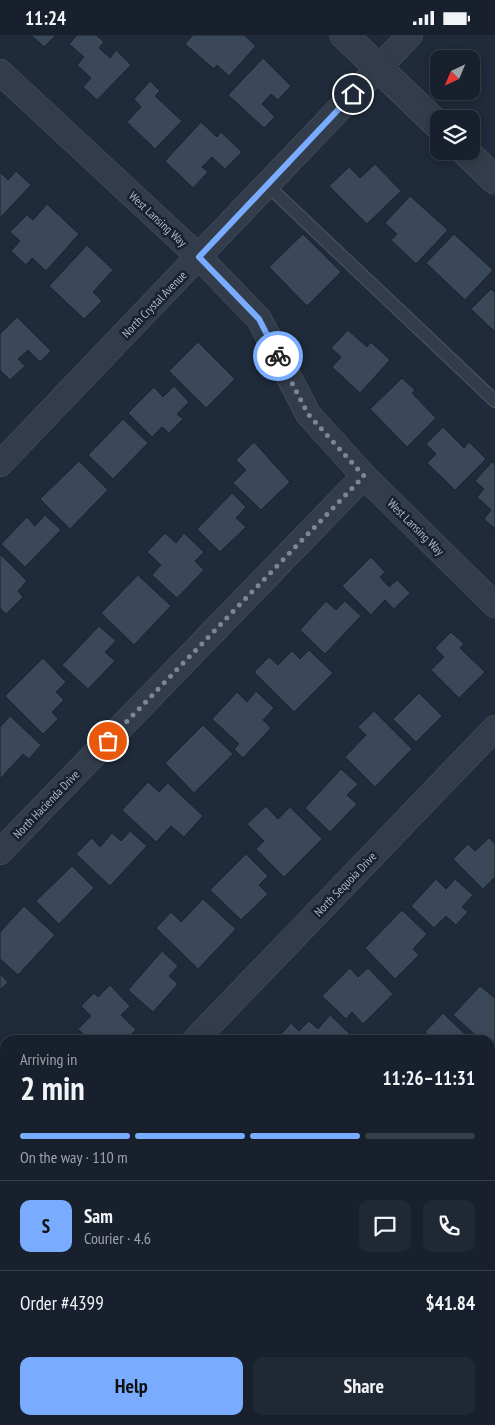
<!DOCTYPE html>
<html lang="en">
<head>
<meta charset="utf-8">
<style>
  body { margin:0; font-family:"PT Sans Narrow",sans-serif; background:#202834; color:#f1f3f6; height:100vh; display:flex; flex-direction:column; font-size:19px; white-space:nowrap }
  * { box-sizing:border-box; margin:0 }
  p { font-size:16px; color:#9ea3a9 }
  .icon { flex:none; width:28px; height:28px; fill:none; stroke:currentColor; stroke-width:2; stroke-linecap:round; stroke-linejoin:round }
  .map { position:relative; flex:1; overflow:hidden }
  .panel { position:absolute; left:0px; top:1000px; width:495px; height:390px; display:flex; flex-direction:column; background:#17202c; border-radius:15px 15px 0 0; box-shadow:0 2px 8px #0003,0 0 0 1px #363e48 }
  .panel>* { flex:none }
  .needle { width:32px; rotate:224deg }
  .controls { position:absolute; left:430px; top:15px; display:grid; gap:10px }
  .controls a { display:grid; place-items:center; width:50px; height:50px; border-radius:10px; background:#17202c; box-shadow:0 2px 8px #0003,0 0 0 1px #363e48; font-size:25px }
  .pin { position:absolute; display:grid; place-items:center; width:42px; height:42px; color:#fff; margin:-21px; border:2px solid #fff; border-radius:50%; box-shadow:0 1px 5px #0007 }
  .courier { position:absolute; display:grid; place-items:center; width:50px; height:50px; margin:-25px; border:4px solid #79acff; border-radius:50%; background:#fff; color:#222; box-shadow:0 1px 6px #0007 }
  .headline em { font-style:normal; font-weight:700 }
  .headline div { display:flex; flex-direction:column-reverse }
  .headline { display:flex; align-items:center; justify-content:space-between; height:85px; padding:0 20px }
  h1 { font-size:32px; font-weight:700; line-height:38px }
  .bar { display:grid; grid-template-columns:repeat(4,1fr); gap:8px 5px; align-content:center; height:60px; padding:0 20px }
  .bar i { height:6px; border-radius:4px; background:#363e48 }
  .bar .active { background:#79acff }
  .bar p { grid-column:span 4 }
  .line { display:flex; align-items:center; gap:12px; padding:0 20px; border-top:1px solid #363e48 }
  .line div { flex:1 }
  .round { display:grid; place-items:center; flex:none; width:52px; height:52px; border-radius:10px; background:#202834 }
  .cta { display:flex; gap:10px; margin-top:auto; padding:10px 20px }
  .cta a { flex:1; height:58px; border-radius:10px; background:#79acff; color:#111; font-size:20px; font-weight:700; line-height:58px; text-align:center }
  .cta a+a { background:#202834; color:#f1f3f6 }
  .status { display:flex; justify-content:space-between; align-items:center; height:35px; padding:0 25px; background:#17202c; direction:ltr }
  .status svg { height:14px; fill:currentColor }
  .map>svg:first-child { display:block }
  .building { fill:#3a485a; stroke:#1a2331 }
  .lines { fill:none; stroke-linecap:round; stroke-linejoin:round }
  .service-casing { stroke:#4d5765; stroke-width:14 }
  .minor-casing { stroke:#4d5765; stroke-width:26 }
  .tertiary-casing { stroke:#4d5765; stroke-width:29 }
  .service { stroke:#323c4a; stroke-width:12 }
  .minor { stroke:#323c4a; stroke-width:25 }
  .tertiary { stroke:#323c4a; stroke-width:28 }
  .done { stroke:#7b8696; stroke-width:5; stroke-dasharray:0 9 }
  .route { stroke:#79acff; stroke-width:6 }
  .labels { text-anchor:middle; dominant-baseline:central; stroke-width:5; stroke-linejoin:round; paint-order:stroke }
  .street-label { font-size:12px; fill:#adb7c7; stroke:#18212e }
</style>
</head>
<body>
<div class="status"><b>11:24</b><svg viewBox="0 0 49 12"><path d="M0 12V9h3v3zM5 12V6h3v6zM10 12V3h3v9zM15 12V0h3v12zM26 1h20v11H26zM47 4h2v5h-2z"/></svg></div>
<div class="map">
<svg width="495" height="1390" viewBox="0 0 495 1390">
  <rect width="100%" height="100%" fill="#1f2a3a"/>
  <!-- building -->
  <path class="building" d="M31 0H56L44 12Z
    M77 0H96L104 7 99 13 110 23 116 15 131 30 97 65 83 52 91 43 77 30 84 22 69 9Z
    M193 0H244L256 11 229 41 217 30 214 34 185 9Z
    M263 23 291 51 278 65 271 59 262 69 275 82 264 93 228 60Z
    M150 46 160 56 155 61 182 86 155 114 127 87 141 72 134 64Z
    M201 87 217 102 221 97 242 117 225 134 212 122 202 132 208 137 193 153 165 126Z
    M375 129 401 156 367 189 329 151 349 132 360 143Z
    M16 136 31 150 0 183V137L8 145Z
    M410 161 448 195 416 229 391 205 397 199 385 188Z
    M47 169 79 199 46 236 32 223 26 230 11 216 20 206 10 197 27 180 33 185Z
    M303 199 341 237 307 271 269 232Z
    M454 199 493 235 465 265 426 228Z
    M87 210 113 235 93 257 102 266 84 284 49 251Z
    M491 254 495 257V297L471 274Z
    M17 282 51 316 40 327 28 315 18 324 25 331 10 345 0 335V299Z
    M348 295 367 312 371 307 390 325 360 358 332 332 341 322 331 313Z
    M198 307 235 344 206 373 169 336Z
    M402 343 415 355 412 358 436 383 407 412 370 374Z
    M174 351 189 367 177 379 183 384 169 398 162 392 152 402 128 378 154 352 163 362Z
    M123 384 148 408 113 444 88 420Z
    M443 392 464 413 469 407 486 424 455 455 427 428 436 419 426 409Z
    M254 407 290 447 261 475 233 448 246 435 236 425Z
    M79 426 108 455 70 494 40 464Z
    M492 427 495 429V494L484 484 491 475 477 462 484 454 475 446Z
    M232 458 246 472 236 483 246 492 220 517 197 494Z
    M45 480 61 495 25 532 1 509 27 482 35 491Z
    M165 498 176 508 184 498 204 517 195 526 204 535 177 563 152 540 161 530 147 517Z
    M0 519 27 546 18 556 23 562 6 579 0 573Z
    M371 522 385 537 380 542 389 552 397 545 410 558 394 574 385 565 371 580 342 551Z
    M138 540 171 571 134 610 101 578Z
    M326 566 336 575 345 566 361 581 325 619 300 595Z
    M99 591 116 606 105 617 115 626 88 654 62 630Z
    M451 597 464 609 460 613 485 637 459 663 431 635 444 622 435 613Z
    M309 615 333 638 294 677 254 637 269 622 278 630 292 616 300 624Z
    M43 623 66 647 56 657 64 665 52 677 58 684 43 699 5 661Z
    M256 656 274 673 263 685 271 693 243 723 234 714 239 709 212 684 237 657 247 667Z
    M419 658 442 681 416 707 393 684Z
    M374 676 412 714 375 752 345 722 366 700 358 692Z
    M10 681 41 710 29 724 23 719 0 744V692Z
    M203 690 233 719 194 758 165 728Z
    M341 734 358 749 347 760 357 769 330 797 305 773Z
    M148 747 159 757 168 748 203 781 184 802 171 791 156 807 122 775Z
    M266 771 278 784 290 772 322 804 284 842 256 814 264 806 247 789Z
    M130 796 147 811 110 851 76 819 92 803 100 812 112 798 121 806Z
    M489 803 495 809V842L483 854 453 824 468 809 475 816Z
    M246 819 268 841 259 850 268 859 241 885 210 855Z
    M72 831 94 853 59 889 36 866Z
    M436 844 446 854 455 844 473 860 462 872 468 877 456 890 446 881 434 893 411 871Z
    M203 864 236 894 198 934 156 893 171 877 181 887Z
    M24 871 55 900 18 940 0 924V897Z
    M402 875 427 899 413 914 419 920 395 944 365 913Z
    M162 916 178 931 169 941 178 949 153 977 128 955Z
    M350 933 358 942 368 933 393 959 363 989 352 977 346 984 322 961Z
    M0 939 8 947 0 955Z
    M110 950 130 971 121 980 136 995 125 1005H89L78 994 91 981 81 971 94 958 98 962Z
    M480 951 495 963V1018L490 1014V1005H481L453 980Z
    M443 978 471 1005H429L431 1002 425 997Z
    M330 980 350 999 344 1005 277 1004 291 988 299 996 309 986 318 994Z
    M5 1052V1079L2 1082 0 1080V1057Z
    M490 1220 495 1225V1255L490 1260Z
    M0 1222 5 1227V1268L0 1274Z
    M495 1266V1281L490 1276V1271Z
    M0 1380 10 1390H0Z
    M169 1385H222L227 1390H172Z
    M383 1385H438L433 1390H388Z"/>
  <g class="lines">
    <!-- service casing -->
    <g class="service-casing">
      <path id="service" d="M267 150 495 366"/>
    </g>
    <!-- minor casing -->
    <g class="minor-casing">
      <path id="minor" d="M0 37 199 222 259 284 308 379 364 441 495 570
        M0 429 410 0
        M0 817 364 441
        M195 1005 495 693
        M490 1101 495 1096
        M490 1144 495 1149
        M0 1151 5 1155
        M490 1384 495 1379
        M308 1385 313 1390"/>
    </g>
    <!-- tertiary casing -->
    <g class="tertiary-casing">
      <path id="tertiary" d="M344 0 439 91
        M465 116 495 145"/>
    </g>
    <!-- service -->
    <use href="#service" class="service"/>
    <!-- minor -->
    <use href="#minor" class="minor"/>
    <!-- tertiary -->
    <use href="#tertiary" class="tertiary"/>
  </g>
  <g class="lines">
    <!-- done -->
    <path class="done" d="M108 706 364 441 308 379 278 321"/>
    <!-- route -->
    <path class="route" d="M278 321 259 284 199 222 353 59"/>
  </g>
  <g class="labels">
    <!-- street labels -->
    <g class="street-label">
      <text transform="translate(158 184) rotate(43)">West Lansing Way</text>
      <text transform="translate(154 269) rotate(-46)">North Crystal Avenue</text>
      <text transform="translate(416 492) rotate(45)">West Lansing Way</text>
      <text transform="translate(46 769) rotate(-46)">North Hacienda Drive</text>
      <text transform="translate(345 849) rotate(-46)">North Sequoia Drive</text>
    </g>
  </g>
</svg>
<div class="controls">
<a><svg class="needle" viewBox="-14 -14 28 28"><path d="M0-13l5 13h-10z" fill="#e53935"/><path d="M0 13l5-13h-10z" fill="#9ea3a9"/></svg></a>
<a><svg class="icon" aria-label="layers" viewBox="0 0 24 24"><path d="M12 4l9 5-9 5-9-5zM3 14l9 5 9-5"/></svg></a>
</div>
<div class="pin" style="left:108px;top:706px;background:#ea580c"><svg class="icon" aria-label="bag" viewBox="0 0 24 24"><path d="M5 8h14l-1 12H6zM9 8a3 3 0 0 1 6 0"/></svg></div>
<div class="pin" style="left:353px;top:59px;background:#1f2937"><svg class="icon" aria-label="home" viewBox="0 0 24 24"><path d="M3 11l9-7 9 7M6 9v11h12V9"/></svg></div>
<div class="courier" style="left:278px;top:321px"><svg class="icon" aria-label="bike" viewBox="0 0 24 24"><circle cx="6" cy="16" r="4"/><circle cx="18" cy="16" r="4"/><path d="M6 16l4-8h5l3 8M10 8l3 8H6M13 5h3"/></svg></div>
<section class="panel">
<div class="headline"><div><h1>2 min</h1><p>Arriving in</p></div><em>11:26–11:31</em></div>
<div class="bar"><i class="active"></i><i class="active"></i><i class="active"></i><i></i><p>On the way · 110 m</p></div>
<div class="line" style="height:90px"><b class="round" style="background:#79acff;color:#111">S</b><div><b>Sam</b><p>Courier · 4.6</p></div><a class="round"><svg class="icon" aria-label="chat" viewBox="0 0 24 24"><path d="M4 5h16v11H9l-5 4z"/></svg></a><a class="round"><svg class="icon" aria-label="phone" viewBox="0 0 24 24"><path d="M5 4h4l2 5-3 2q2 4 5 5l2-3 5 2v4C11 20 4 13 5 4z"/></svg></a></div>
<div class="line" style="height:65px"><div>Order #4399</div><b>$41.84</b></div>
<div class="cta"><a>Help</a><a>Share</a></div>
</section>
</div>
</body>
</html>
